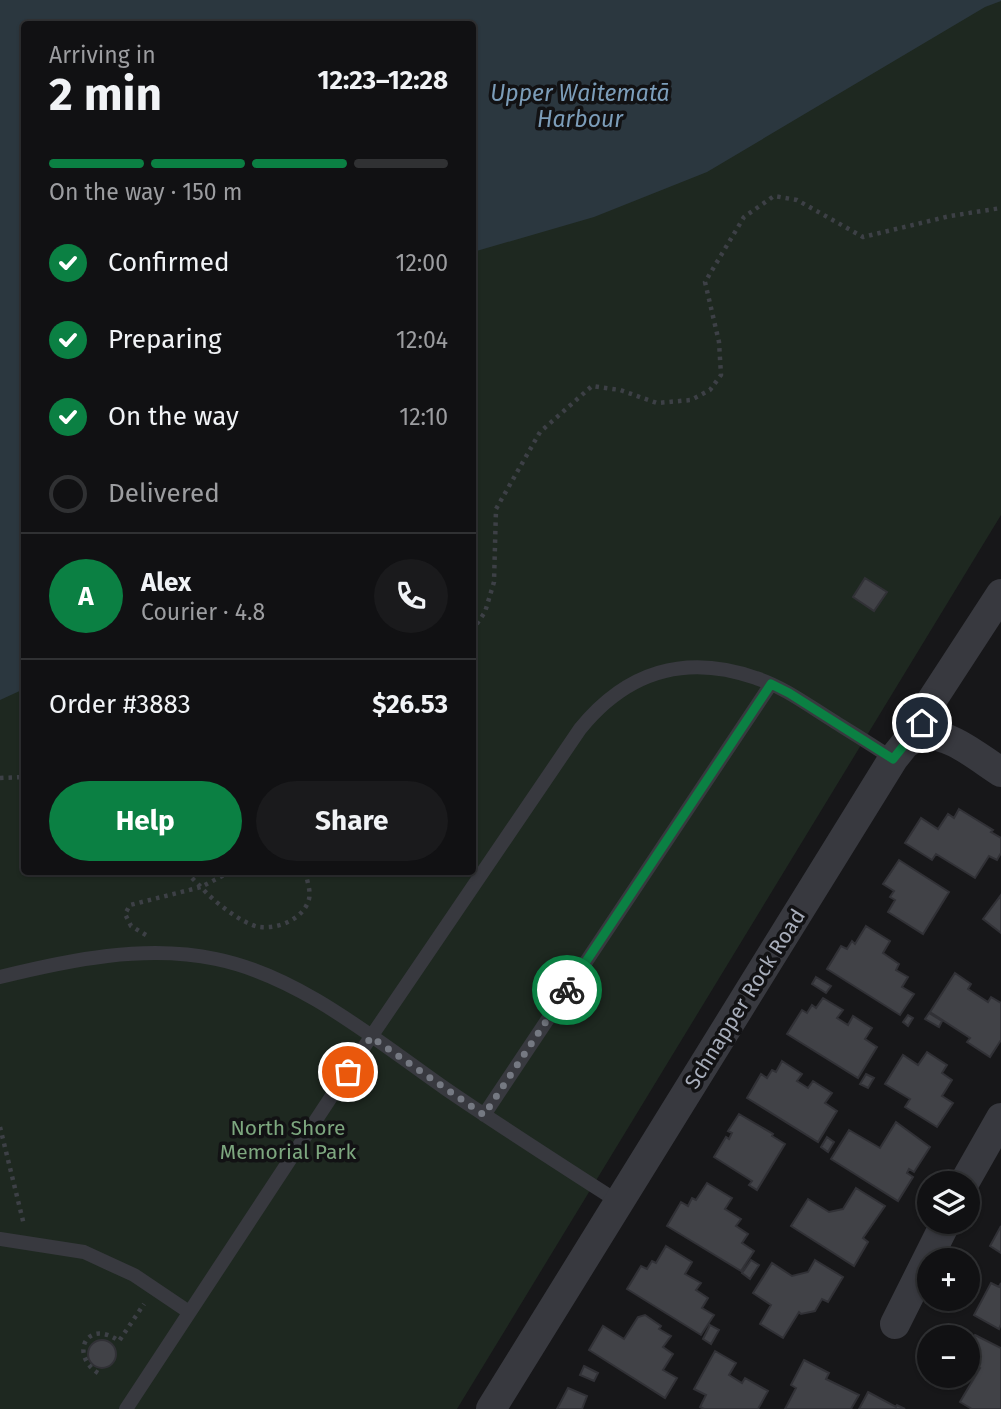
<!DOCTYPE html>
<html lang="en">
<head>
<meta charset="utf-8">
<style>
  body { margin:0; font-family:"Fira Sans",sans-serif; background:#1a1a1c; color:#f1f3f6; height:100vh; display:flex; flex-direction:column; font-size:26px; white-space:nowrap }
  * { box-sizing:border-box; margin:0 }
  p { font-size:23px; color:#9c9da0 }
  .icon { flex:none; width:38px; height:38px; fill:none; stroke:currentColor; stroke-width:2; stroke-linecap:round; stroke-linejoin:round }
  .map { position:relative; flex:1; overflow:hidden }
  .sheet { position:absolute; left:21px; top:21px; width:455px; height:854px; display:flex; flex-direction:column; background:#111113; border-radius:7px; box-shadow:0 2px 5px #0004,0 0 0 2px #303133 }
  .sheet>* { flex:none }
  .buttons { position:absolute; left:917px; top:1171px; display:grid; gap:14px }
  .buttons a { display:grid; place-items:center; width:63px; height:63px; border-radius:50%; background:#111113; box-shadow:0 2px 5px #0004,0 0 0 2px #303133; font-size:35px }
  .pin { position:absolute; display:grid; place-items:center; width:60px; height:60px; color:#fff; margin:-30px; border:4px solid #fff; border-radius:50%; box-shadow:0 2px 7px #0007 }
  .courier { position:absolute; display:grid; place-items:center; width:70px; height:70px; margin:-35px; border:5px solid #0b8043; border-radius:50%; background:#fff; color:#222; box-shadow:0 2px 9px #0007 }
  .overview em { font-style:normal; font-weight:700 }
  .overview div { display:flex; flex-direction:column-reverse }
  .overview { display:flex; align-items:center; justify-content:space-between; height:119px; padding:0 28px }
  h1 { font-size:46px; font-weight:700; line-height:52px }
  .bar { display:grid; grid-template-columns:repeat(4,1fr); gap:10px 7px; align-content:center; height:84px; padding:0 28px }
  .bar i { height:9px; border-radius:5px; background:#303133 }
  .bar .active { background:#0b8043 }
  .bar p { grid-column:span 4 }
  .line { display:flex; align-items:center; gap:18px; padding:0 28px; border-top:2px solid #303133 }
  .line div { flex:1 }
  .round { display:grid; place-items:center; flex:none; width:74px; height:74px; border-radius:37px; background:#1a1a1c }
  ol { padding:0 28px; list-style:none }
  li { display:flex; align-items:center; gap:21px; height:77px }
  li p { margin-inline-start:auto }
  li .icon { padding:7px; border-radius:50%; background:#0b8043; color:#fff; stroke-width:4 }
  li:last-child { color:#9c9da0 }
  li i { width:38px; height:38px; border:4px solid #303133; border-radius:50% }
  .button { display:flex; gap:14px; margin-top:auto; padding:14px 28px }
  .button a { flex:1; height:80px; border-radius:42px; background:#0b8043; color:#fff; font-size:28px; font-weight:700; line-height:80px; text-align:center }
  .button a+a { background:#1a1a1c; color:#f1f3f6 }
  .map>svg:first-child { display:block }
  .green { fill:#1e2820; fill-rule:evenodd }
  .water { fill:#2b373f }
  .building { fill:#414247; stroke:#313136; stroke-width:2 }
  .lines { fill:none; stroke-linecap:round; stroke-linejoin:round }
  .path { stroke:#3d4046; stroke-width:4.5; stroke-dasharray:3.5 5; stroke-linecap:butt }
  .lane { stroke:#38393f; stroke-width:14 }
  .street { stroke:#38393f; stroke-width:30 }
  .done { stroke:#757982; stroke-width:7; stroke-dasharray:0 12.6 }
  .route { stroke:#0b8043; stroke-width:9 }
  .labels { text-anchor:middle; dominant-baseline:central; stroke-width:7; stroke-linejoin:round; paint-order:stroke }
  .street-label { font-size:21px; fill:#a8aebb; stroke:#121214 }
  .park-label { font-size:21px; fill:#7da77f; stroke:#121214 }
  .water-label { font-size:23px; font-style:italic; fill:#7c9db9; stroke:#121214 }
</style>
</head>
<body>
<div class="map">
<svg width="1001" height="1409" viewBox="0 0 1001 1409">
  <rect width="100%" height="100%" fill="#171719"/>
  <!-- green -->
  <path class="green" d="M0 0H1001V515L457 1409H0ZM24 24H472V872H24Z"/>
  <!-- water -->
  <path class="water" d="M0 0H1001V1L985 7 707 172 594 217 473 252 472 24H24V689L0 700Z"/>
  <!-- building -->
  <path class="building" d="M865 578 887 592 874 611 853 597Z
    M959 809 993 830 991 832 1001 838V853L997 860 989 856 975 878 936 854 932 860 905 843 921 818 938 829 948 814 954 818Z
    M899 860 949 892 923 934 888 912 895 900 890 897 894 891 883 884Z
    M1001 895V933L983 919Z
    M866 926 890 941 883 953 899 964 896 970 908 977 902 987 914 994 900 1015 827 969 841 946 847 949 852 941 855 944Z
    M955 973 971 984 968 989 988 1002 991 997 1001 1003V1040L990 1057 967 1042 970 1038 930 1012Z
    M816 977 831 986 826 993 812 984Z
    M823 998 843 1010 837 1018 848 1025 853 1016 872 1028 865 1039 877 1047 858 1078 787 1034 802 1010 807 1013 812 1005 816 1008Z
    M929 1013 942 1021 939 1027 925 1019Z
    M908 1015 913 1018 908 1026 903 1022Z
    M927 1052 947 1065 942 1073 952 1080 942 1096 953 1103 937 1127 905 1107 910 1099 885 1084 903 1055 918 1065Z
    M782 1061 802 1074 797 1081 808 1088 813 1081 832 1093 825 1103 837 1111 818 1142 747 1098 761 1074 767 1078 772 1070 776 1072Z
    M866 1074 874 1078 868 1088 860 1084Z
    M739 1114 773 1134 772 1136 785 1144 757 1190 749 1185 752 1181 714 1157 726 1137 729 1139 732 1133 728 1131Z
    M896 1122 930 1147 914 1172 909 1169 907 1173 913 1177 898 1201 831 1159 849 1130 880 1148Z
    M827 1137 834 1142 828 1152 821 1147Z
    M707 1183 732 1198 725 1209 741 1219 736 1226 748 1234 742 1243 754 1251 741 1271 667 1226 681 1202 688 1206 692 1198 696 1200Z
    M856 1188 885 1206 863 1238 868 1242 854 1266 791 1226 808 1199 829 1212 843 1209Z
    M1001 1226V1253L990 1246Z
    M666 1246 692 1262 685 1274 701 1283 696 1290 708 1298 702 1308 714 1315 701 1335 627 1289 641 1266 647 1269 652 1261 656 1263Z
    M751 1260 759 1265 750 1279 742 1273Z
    M815 1260 843 1277 828 1302 822 1299 815 1311 801 1314 799 1312 783 1338 760 1324 771 1305 753 1293 772 1263 792 1276 808 1272Z
    M991 1283 999 1287 1001 1283V1324L999 1329 974 1315Z
    M645 1315 661 1326 659 1329 671 1336 663 1347 673 1354 663 1370 677 1378 665 1398 589 1350 603 1326 624 1339 638 1317Z
    M710 1325 719 1330 711 1344 703 1339Z
    M975 1335 1001 1348V1409H972L960 1402 980 1368 968 1361V1348Z
    M88 1354a14 14 0 1 1 28 0a14 14 0 1 1-28 0Z
    M715 1351 736 1363 729 1375 742 1383 745 1378 768 1391 758 1409H704L700 1407 706 1395 694 1389Z
    M804 1360 829 1373 826 1379 859 1395 851 1409H785L796 1388 791 1385Z
    M584 1366 598 1373 594 1381 580 1375Z
    M568 1388 587 1396 582 1409H557Z
    M868 1392 896 1407 897 1405 905 1409H859Z"/>
  <g class="lines">
    <!-- path -->
    <path class="path" d="M472 631 485 612 494 582 496 509 540 432 592 386 620 390 657 403 691 400 710 390 721 375 719 342 705 282 744 217 774 196 797 200 863 237 950 216 1001 208
      M0 778 24 777
      M186 872 201 887 230 872
      M146 935 131 926 125 914 130 905 201 887C212 900 243 925 260 927 280 929 304 918 309 899 311 891 307 880 305 872
      M0 1127 24 1225
      M98 1373C69 1354 87 1318 119 1341L144 1304"/>
    <!-- lane -->
    <path class="lane" d="M0 977C69 960 145 944 216 959 300 976 377 1041 446 1089 503 1128 561 1165 620 1203
      M484 1115 771 684
      M0 1239 84 1252 134 1275 189 1312
      M126 1409 362 1050 580 729C626 672 685 653 756 678 784 687 809 706 835 722 854 734 874 746 893 759"/>
    <!-- street -->
    <path class="street" d="M920 734C951 733 976 756 1001 772
      M964 1183 1001 1118
      M895 1324 946 1222
      M491 1409 893 759 905 744 920 734 932 700 1001 594"/>
  </g>
  <g class="lines">
    <!-- done -->
    <path class="done" d="M348 1072 371 1037 484 1115 567 990"/>
    <!-- route -->
    <path class="route" d="M567 990 771 684 789 693 893 759 905 744 920 734 922 723"/>
  </g>
  <g class="labels">
    <!-- street labels -->
    <g class="street-label">
      <text transform="translate(745 999) rotate(-58)">Schnapper Rock Road</text>
    </g>
    <!-- park labels -->
    <g class="park-label">
      <text x="288" y="1128">North Shore<tspan x="288" dy="24">Memorial Park</tspan></text>
    </g>
    <!-- water labels -->
    <g class="water-label">
      <text x="580" y="93">Upper Waitematā<tspan x="580" dy="26">Harbour</tspan></text>
    </g>
  </g>
</svg>
<div class="buttons">
<a><svg class="icon" aria-label="layers" viewBox="0 0 24 24"><path d="M12 4l9 5-9 5-9-5zM3 14l9 5 9-5"/></svg></a>
<a>+</a>
<a>−</a>
</div>
<div class="pin" style="left:348px;top:1072px;background:#ea580c"><svg class="icon" aria-label="bag" viewBox="0 0 24 24"><path d="M5 8h14l-1 12H6zM9 8a3 3 0 0 1 6 0"/></svg></div>
<div class="pin" style="left:922px;top:723px;background:#1f2937"><svg class="icon" aria-label="home" viewBox="0 0 24 24"><path d="M3 11l9-7 9 7M6 9v11h12V9"/></svg></div>
<div class="courier" style="left:567px;top:990px"><svg class="icon" aria-label="bike" viewBox="0 0 24 24"><circle cx="6" cy="16" r="4"/><circle cx="18" cy="16" r="4"/><path d="M6 16l4-8h5l3 8M10 8l3 8H6M13 5h3"/></svg></div>
<section class="sheet">
<div class="overview"><div><h1>2 min</h1><p>Arriving in</p></div><em>12:23–12:28</em></div>
<div class="bar"><i class="active"></i><i class="active"></i><i class="active"></i><i></i><p>On the way · 150 m</p></div>
<ol>
<li><svg class="icon" aria-label="check" viewBox="0 0 24 24"><path d="M5 12l5 5 9-10"/></svg>Confirmed<p>12:00</p></li>
<li><svg class="icon" aria-label="check" viewBox="0 0 24 24"><path d="M5 12l5 5 9-10"/></svg>Preparing<p>12:04</p></li>
<li><svg class="icon" aria-label="check" viewBox="0 0 24 24"><path d="M5 12l5 5 9-10"/></svg>On the way<p>12:10</p></li>
<li><i></i>Delivered</li>
</ol>
<div class="line" style="height:126px"><b class="round" style="background:#0b8043;color:#fff">A</b><div><b>Alex</b><p>Courier · 4.8</p></div><a class="round"><svg class="icon" aria-label="phone" viewBox="0 0 24 24"><path d="M5 4h4l2 5-3 2q2 4 5 5l2-3 5 2v4C11 20 4 13 5 4z"/></svg></a></div>
<div class="line" style="height:91px"><div>Order #3883</div><b>$26.53</b></div>
<div class="button"><a>Help</a><a>Share</a></div>
</section>
</div>
</body>
</html>
